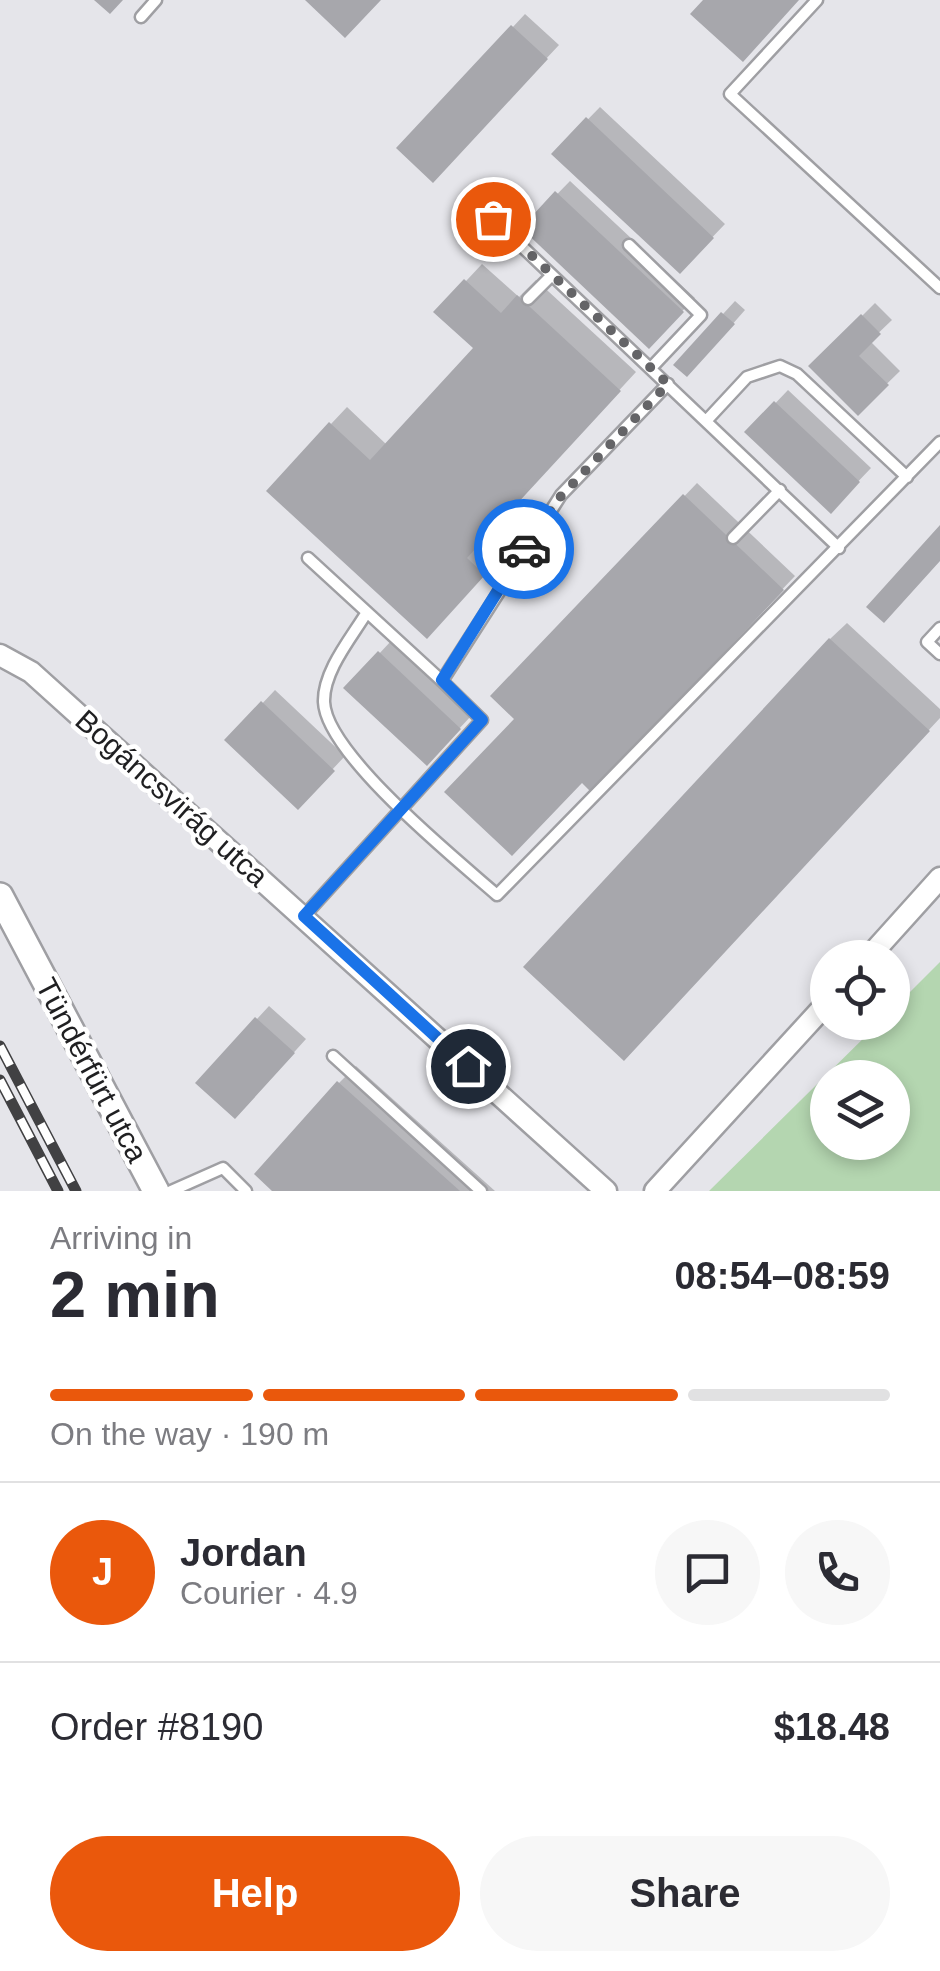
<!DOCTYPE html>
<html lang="en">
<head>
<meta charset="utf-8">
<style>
  body { margin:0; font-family:Arial,sans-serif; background:#f7f7f7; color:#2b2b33; height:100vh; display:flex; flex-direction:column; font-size:38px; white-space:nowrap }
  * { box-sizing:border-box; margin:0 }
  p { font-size:32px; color:#7c7c81 }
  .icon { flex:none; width:55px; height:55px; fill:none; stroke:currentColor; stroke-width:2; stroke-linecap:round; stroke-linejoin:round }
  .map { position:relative; height:1191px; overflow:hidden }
  .side { display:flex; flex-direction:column; background:#fff; flex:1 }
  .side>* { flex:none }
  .fabs { position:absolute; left:810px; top:940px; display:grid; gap:20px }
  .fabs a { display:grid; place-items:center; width:100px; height:100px; border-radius:50%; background:#fff; box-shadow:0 5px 15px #0003; font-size:50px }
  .pin { position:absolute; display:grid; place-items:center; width:85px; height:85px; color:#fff; margin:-42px; border:5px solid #fff; border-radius:50%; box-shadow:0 2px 10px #0007 }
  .courier { position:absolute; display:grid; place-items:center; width:100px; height:100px; margin:-50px; border:8px solid #1a73e8; border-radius:50%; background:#fff; color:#222; box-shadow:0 2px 12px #0007 }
  .headline em { font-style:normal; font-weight:800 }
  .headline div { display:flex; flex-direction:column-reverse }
  .headline { display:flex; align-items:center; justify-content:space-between; height:170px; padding:0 50px }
  h1 { font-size:65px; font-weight:800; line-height:75px }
  .bar { display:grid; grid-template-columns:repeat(4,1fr); gap:15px 10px; align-content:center; height:120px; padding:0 50px }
  .bar i { height:12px; border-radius:8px; background:#e1e1e2 }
  .bar .current { background:#ea580c }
  .bar p { grid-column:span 4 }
  .line { display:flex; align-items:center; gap:25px; padding:0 50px; border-top:2px solid #e1e1e2 }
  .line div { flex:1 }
  .round { display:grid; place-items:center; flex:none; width:105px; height:105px; border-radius:52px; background:#f7f7f7 }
  .cta { display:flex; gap:20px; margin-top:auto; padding:20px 50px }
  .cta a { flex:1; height:115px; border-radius:60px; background:#ea580c; color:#fff; font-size:40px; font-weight:800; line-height:115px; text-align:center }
  .cta a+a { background:#f7f7f7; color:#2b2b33 }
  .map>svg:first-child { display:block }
  .green { fill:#b4d6b0; fill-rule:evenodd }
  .shadow { fill:#0003 }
  .building { fill:#a7a7ac }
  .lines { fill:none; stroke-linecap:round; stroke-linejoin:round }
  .service-casing { stroke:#9f9fa3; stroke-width:15 }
  .minor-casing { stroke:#9f9fa3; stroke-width:25 }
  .tertiary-casing { stroke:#9f9fa3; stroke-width:30 }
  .service { stroke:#fff; stroke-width:10 }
  .minor { stroke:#fff; stroke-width:20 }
  .tertiary { stroke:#fff; stroke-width:25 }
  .rail-casing { stroke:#414143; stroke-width:11 }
  .rail { stroke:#fff; stroke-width:8; stroke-dasharray:22; stroke-linecap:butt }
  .done { stroke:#646467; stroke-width:10; stroke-dasharray:0 18 }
  .route { stroke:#1a73e8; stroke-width:12 }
  .labels { text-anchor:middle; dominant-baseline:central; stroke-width:9; stroke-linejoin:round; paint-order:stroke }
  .street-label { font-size:30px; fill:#1f1f21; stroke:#fff }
</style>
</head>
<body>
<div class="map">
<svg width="940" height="1191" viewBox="0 0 940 1191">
  <rect width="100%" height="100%" fill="#e5e5ea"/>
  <!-- green -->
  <path class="green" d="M940 962V1191H709L879 1023 892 1022 893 1009ZM828 1078H892V1142H828Z"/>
  <!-- shadow -->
  <path class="shadow" d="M525 14 559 45 445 167 400 148Z
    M600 107 725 224 680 271 554 154Z
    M570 181 695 298 649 345 524 228Z
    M482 264 519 297 536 280 636 372 481 540 500 557 443 619 331 424 347 407 387 445 476 348 437 312Z
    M735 301 745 310 700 361 723 314Z
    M875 303 892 320 870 341 900 371 858 412 812 366Z
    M788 390 871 468 831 510 748 432Z
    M697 483 795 576 591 789 494 696Z
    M847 623 940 709V718L641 1040 830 639Z
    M392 640 472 715 427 763 347 688Z
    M275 690 345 756 298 806 228 740Z
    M269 1006 306 1039 248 1103 257 1019Z
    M356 1066 495 1191H276L339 1083Z"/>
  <!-- building -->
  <path class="building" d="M94 0H123L110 14Z
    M305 0H381L345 38Z
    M703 0H799L743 62 690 14Z
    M511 25 548 59 433 183 396 148Z
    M586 117 714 238 680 274 551 154Z
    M555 191 684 312 649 349 521 228Z
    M464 279 501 313 517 295 621 391 467 558 485 575 427 639 266 491 329 422 370 460 473 348 433 312Z
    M721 312 735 324 687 377 673 365Z
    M861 314 881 334 859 356 889 385 858 416 808 366Z
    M774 401 860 482 831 514 744 432Z
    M683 494 784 590 591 792 582 783 512 856 444 792 514 719 490 696Z
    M940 525V561L884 623 866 607Z
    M829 638 930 731 624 1061 523 967Z
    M378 651 461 729 427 766 343 688Z
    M261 701 335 771 298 810 224 740Z
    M255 1017 295 1053 235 1119 195 1083Z
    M337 1081 460 1191H272L254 1174Z"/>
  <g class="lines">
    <!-- service casing -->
    <g class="service-casing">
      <path id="service" d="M817 0 730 94 940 288
        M141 17 156 0
        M493 219 515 194
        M462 229 493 219 839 548
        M629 245 701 315 651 368
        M528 299 552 275
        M707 420 747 377 780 366 797 374 907 477
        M733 538 780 490
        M308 558 442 681
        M367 612C352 637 323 671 324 702 326 754 457 860 497 895L940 442
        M940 628 927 642 940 654
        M304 916 482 720 442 681 561 495 668 384
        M333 1056 481 1191
        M171 1191 223 1168 246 1191"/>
    </g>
    <!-- minor casing -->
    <g class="minor-casing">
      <path id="minor" d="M0 655 31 672 606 1191
        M868 958 940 878
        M655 1191 828 1002"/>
    </g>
    <!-- tertiary casing -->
    <g class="tertiary-casing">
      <path id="tertiary" d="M0 896 156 1191"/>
    </g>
    <!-- service -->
    <use href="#service" class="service"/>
    <!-- minor -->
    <use href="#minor" class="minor"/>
    <!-- tertiary -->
    <use href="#tertiary" class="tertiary"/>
    <!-- rail casing -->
    <g class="rail-casing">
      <path id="rail" d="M0 1046 76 1191
        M0 1080 58 1191"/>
    </g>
    <!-- rail -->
    <use href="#rail" class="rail"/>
  </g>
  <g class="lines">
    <!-- done -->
    <path class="done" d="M493 219 668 384 561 496 524 549"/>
    <!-- route -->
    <path class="route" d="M468 1066 304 916 482 720 442 680 524 549"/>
  </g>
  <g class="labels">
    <!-- street labels -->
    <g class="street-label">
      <text transform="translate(172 798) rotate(42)">Bogáncsvirág utca</text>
      <text transform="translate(92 1070) rotate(62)">Tündérfürt utca</text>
    </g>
  </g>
</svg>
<div class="fabs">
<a><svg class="icon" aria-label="locate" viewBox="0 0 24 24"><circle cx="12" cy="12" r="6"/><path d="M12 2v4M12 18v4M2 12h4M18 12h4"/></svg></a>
<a><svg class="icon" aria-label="layers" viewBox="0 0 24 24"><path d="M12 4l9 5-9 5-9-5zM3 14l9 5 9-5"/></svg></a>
</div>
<div class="pin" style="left:493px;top:219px;background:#ea580c"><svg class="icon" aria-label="bag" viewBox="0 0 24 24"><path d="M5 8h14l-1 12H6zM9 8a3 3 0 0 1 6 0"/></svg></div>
<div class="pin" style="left:468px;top:1066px;background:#1f2937"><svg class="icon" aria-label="home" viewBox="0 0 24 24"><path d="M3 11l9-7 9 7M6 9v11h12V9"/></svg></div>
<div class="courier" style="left:524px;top:549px"><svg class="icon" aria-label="car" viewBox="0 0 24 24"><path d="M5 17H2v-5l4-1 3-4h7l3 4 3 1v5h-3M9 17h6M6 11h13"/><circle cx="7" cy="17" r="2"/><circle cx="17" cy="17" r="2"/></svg></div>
</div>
<section class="side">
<div class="headline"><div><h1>2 min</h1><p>Arriving in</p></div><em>08:54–08:59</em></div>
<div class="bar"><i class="current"></i><i class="current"></i><i class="current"></i><i></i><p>On the way · 190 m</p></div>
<div class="line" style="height:180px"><b class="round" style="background:#ea580c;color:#fff">J</b><div><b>Jordan</b><p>Courier · 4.9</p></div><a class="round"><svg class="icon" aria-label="chat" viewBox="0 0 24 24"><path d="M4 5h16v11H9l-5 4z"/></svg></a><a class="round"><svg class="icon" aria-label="phone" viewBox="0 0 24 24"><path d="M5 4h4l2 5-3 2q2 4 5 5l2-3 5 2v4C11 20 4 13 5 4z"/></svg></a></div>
<div class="line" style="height:130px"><div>Order #8190</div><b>$18.48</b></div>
<div class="cta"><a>Help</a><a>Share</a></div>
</section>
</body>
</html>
